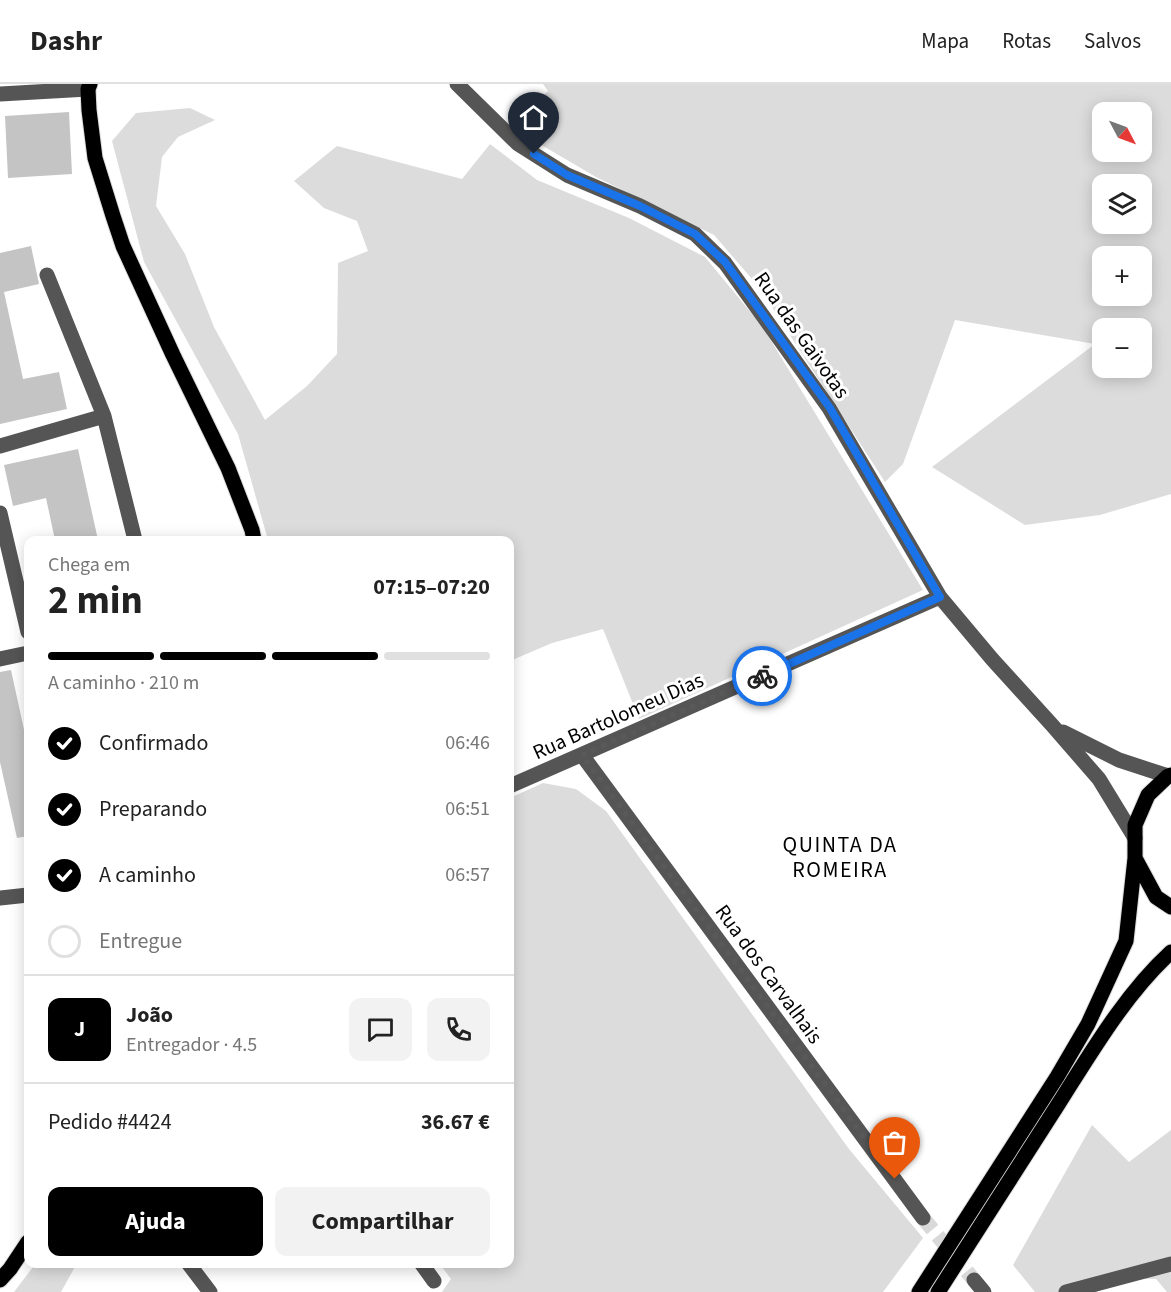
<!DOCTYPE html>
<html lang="pt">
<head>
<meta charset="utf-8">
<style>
  body { margin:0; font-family:"Source Sans 3",sans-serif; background:#f2f2f2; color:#222; height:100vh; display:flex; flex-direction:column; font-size:22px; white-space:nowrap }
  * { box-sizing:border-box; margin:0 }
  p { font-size:20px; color:#767676 }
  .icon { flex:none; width:33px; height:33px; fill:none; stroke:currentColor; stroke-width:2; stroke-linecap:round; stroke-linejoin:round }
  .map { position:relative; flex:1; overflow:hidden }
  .side { position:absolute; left:24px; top:452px; width:490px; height:732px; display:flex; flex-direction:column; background:#fff; border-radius:12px; box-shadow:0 3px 15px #0003 }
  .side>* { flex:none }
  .needle { width:39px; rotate:131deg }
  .tools { position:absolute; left:1092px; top:18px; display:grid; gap:12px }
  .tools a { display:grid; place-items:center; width:60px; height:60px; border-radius:12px; background:#fff; box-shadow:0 3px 15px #0003; font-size:30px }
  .pin { position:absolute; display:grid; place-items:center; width:51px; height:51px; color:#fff; margin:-62px -26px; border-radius:50% 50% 50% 0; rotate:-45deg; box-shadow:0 0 6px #0007 }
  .pin .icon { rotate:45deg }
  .courier { position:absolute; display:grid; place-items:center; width:60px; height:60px; margin:-30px; border:4px solid #1a73e8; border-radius:50%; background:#fff; color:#222; box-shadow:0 2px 8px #0007 }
  .headline em { font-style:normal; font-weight:700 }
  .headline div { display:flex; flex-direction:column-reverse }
  .headline { display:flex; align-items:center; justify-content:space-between; height:102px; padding:0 24px }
  h1 { font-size:39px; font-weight:700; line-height:45px }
  .bar { display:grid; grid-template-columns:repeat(4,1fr); gap:9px 6px; align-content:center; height:72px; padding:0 24px }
  .bar i { height:8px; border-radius:4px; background:#e0e0e0 }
  .bar .active { background:#000 }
  .bar p { grid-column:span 4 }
  .line { display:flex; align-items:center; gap:15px; padding:0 24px; border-top:2px solid #e0e0e0 }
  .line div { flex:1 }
  .round { display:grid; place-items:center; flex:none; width:63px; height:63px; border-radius:12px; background:#f2f2f2 }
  ol { padding:0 24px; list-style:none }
  li { display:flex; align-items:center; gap:18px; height:66px }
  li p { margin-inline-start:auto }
  li .icon { padding:6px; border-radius:50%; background:#000; color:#fff; stroke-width:4 }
  li:last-child { color:#767676 }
  li i { width:33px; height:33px; border:3px solid #e0e0e0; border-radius:50% }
  .primary-button { display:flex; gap:12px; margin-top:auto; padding:12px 24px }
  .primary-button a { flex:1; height:69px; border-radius:12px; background:#000; color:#fff; font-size:24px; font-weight:700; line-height:69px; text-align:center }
  .primary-button a+a { background:#f2f2f2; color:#222 }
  header { display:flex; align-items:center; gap:36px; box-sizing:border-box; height:84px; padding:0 30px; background:#fff; border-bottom:2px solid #e0e0e0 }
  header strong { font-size:28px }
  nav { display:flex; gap:33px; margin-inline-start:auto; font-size:21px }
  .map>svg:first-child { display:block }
  .green { fill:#dcdcdc; fill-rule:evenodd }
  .building { fill:#c4c4c4 }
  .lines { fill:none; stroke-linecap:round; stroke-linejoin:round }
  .minor-tunnel { stroke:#d9d9d9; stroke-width:15; stroke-dasharray:15 8; stroke-linecap:butt }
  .major-casing { stroke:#dbdbdb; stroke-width:17 }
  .minor { stroke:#555; stroke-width:15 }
  .major { stroke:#000; stroke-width:15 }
  .done { stroke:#595959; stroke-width:6; stroke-dasharray:0 10.8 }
  .route { stroke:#1a73e8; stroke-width:8 }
  .labels { text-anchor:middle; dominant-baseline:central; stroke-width:6; stroke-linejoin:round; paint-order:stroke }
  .street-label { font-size:21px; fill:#000; stroke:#fff }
  .neighbourhood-label { font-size:22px; letter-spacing:1.5px; fill:#000; stroke:#fff }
</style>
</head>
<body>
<header>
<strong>Dashr</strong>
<nav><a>Mapa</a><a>Rotas</a><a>Salvos</a></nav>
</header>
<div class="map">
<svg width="1171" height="1208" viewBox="0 0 1171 1208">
  <rect width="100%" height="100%" fill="#fff"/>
  <!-- green -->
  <path class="green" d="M543 0H1171V410L1100 431 1025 441 932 383 1095 260 955 236 903 380 885 398 759 203 714 151 596 93 509 42 548 7ZM1102 28H1142V68H1102ZM1102 100H1142V140H1102ZM1102 172H1142V212H1102ZM1102 244H1142V284H1102Z
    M190 24 215 36 178 53 162 73 156 122 185 170 214 243 265 336 307 302 337 270 338 179 368 167 357 137 324 124 294 97 337 62 462 95 490 60 537 96 629 134 705 173 762 242 923 506 639 635 603 545 552 559 510 577V456H268L238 350 144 178 112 57 136 29Z
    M543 699 576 705 606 727 849 1065 923 1154 883 1208H442L451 1195 439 1179H510V714Z
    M1092 1041 1129 1078 1171 1046V1208H1167L1156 1195 1113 1194 1097 1208H1035L1013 1181Z
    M36 1179H77L61 1208H14Z"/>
  <!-- building -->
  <path class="building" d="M69 28 72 90 8 94 5 32Z
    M31 162 39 200 4 208 23 295 59 288 67 325 0 340V169Z
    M78 365 98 456H55L46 414 13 422 4 381Z
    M11 586 28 664V752L17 754 0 678V588Z"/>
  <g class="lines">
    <!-- minor-tunnel -->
    <path class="minor-tunnel" d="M923 1134 974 1196"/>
    <!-- major casing -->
    <g class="major-casing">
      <path id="major" d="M90 0 88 5 89 26 95 74 113 132 123 162 173 271 228 384 252 446 254 456
        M1135 774 1156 813 1171 823
        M0 1196 10 1185 28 1158
        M919 1208 1057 993 1088 940 1126 857 1135 774V741L1148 711 1168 692 1171 691
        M938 1208C978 1145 1019 1082 1059 1019 1092 967 1126 909 1171 868"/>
    </g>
    <!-- minor -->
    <path class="minor" d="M457 0 518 60 567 91 640 122 695 150 725 179 829 324 940 513 992 575 1052 641 1099 695 1135 754
      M0 10 88 5
      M47 191 104 332 135 456
      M0 362 104 332
      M0 429 28 548
      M0 575 28 569
      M1063 648 1119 676 1168 692
      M582 671 923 1134
      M510 702 940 513
      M0 814 28 811
      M188 1179 210 1208
      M421 1179 434 1197
      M974 1196 984 1208
      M1066 1208 1171 1180"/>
    <!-- major -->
    <use href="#major" class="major"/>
  </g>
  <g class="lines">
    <!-- done -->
    <path class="done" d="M762 592 582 671 895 1095"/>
    <!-- route -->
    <path class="route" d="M534 70 567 91 640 122 695 150 725 178 830 324 940 513 762 592"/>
  </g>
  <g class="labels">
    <!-- street labels -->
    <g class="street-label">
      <text transform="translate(802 251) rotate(55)">Rua das Gaivotas</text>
      <text transform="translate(618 632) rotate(-24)">Rua Bartolomeu Dias</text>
      <text transform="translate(769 890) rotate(54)">Rua dos Carvalhais</text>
    </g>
    <!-- neighbourhood labels -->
    <g class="neighbourhood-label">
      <text x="840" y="761">QUINTA DA<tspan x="840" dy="25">ROMEIRA</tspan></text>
    </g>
  </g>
</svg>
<div class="tools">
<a><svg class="needle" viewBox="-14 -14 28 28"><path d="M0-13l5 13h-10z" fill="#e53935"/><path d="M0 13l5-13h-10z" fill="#767676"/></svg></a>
<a><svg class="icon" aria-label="layers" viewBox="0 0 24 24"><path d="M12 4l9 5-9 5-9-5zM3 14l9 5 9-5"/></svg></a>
<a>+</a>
<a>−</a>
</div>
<div class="pin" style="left:895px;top:1095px;background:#ea580c"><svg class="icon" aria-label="bag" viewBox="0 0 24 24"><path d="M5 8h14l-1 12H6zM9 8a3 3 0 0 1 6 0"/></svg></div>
<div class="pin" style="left:534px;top:70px;background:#1f2937"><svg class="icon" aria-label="home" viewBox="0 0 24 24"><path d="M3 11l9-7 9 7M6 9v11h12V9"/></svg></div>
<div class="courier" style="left:762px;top:592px"><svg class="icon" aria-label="bike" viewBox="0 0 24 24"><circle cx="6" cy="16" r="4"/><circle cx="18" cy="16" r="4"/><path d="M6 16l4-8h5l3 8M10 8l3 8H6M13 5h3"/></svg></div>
<section class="side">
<div class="headline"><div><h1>2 min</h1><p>Chega em</p></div><em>07:15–07:20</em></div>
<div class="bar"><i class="active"></i><i class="active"></i><i class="active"></i><i></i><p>A caminho · 210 m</p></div>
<ol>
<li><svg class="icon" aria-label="check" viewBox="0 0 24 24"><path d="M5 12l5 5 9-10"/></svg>Confirmado<p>06:46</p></li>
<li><svg class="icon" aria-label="check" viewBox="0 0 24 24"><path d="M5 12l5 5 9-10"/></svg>Preparando<p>06:51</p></li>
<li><svg class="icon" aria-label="check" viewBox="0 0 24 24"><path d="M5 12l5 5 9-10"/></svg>A caminho<p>06:57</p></li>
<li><i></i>Entregue</li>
</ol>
<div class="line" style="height:108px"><b class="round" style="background:#000;color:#fff">J</b><div><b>João</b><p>Entregador · 4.5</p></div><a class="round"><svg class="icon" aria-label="chat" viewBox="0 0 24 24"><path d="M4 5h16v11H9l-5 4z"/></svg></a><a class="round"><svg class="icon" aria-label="phone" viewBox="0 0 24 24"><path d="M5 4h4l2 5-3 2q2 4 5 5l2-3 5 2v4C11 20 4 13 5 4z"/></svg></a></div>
<div class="line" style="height:78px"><div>Pedido #4424</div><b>36.67 €</b></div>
<div class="primary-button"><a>Ajuda</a><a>Compartilhar</a></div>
</section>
</div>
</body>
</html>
